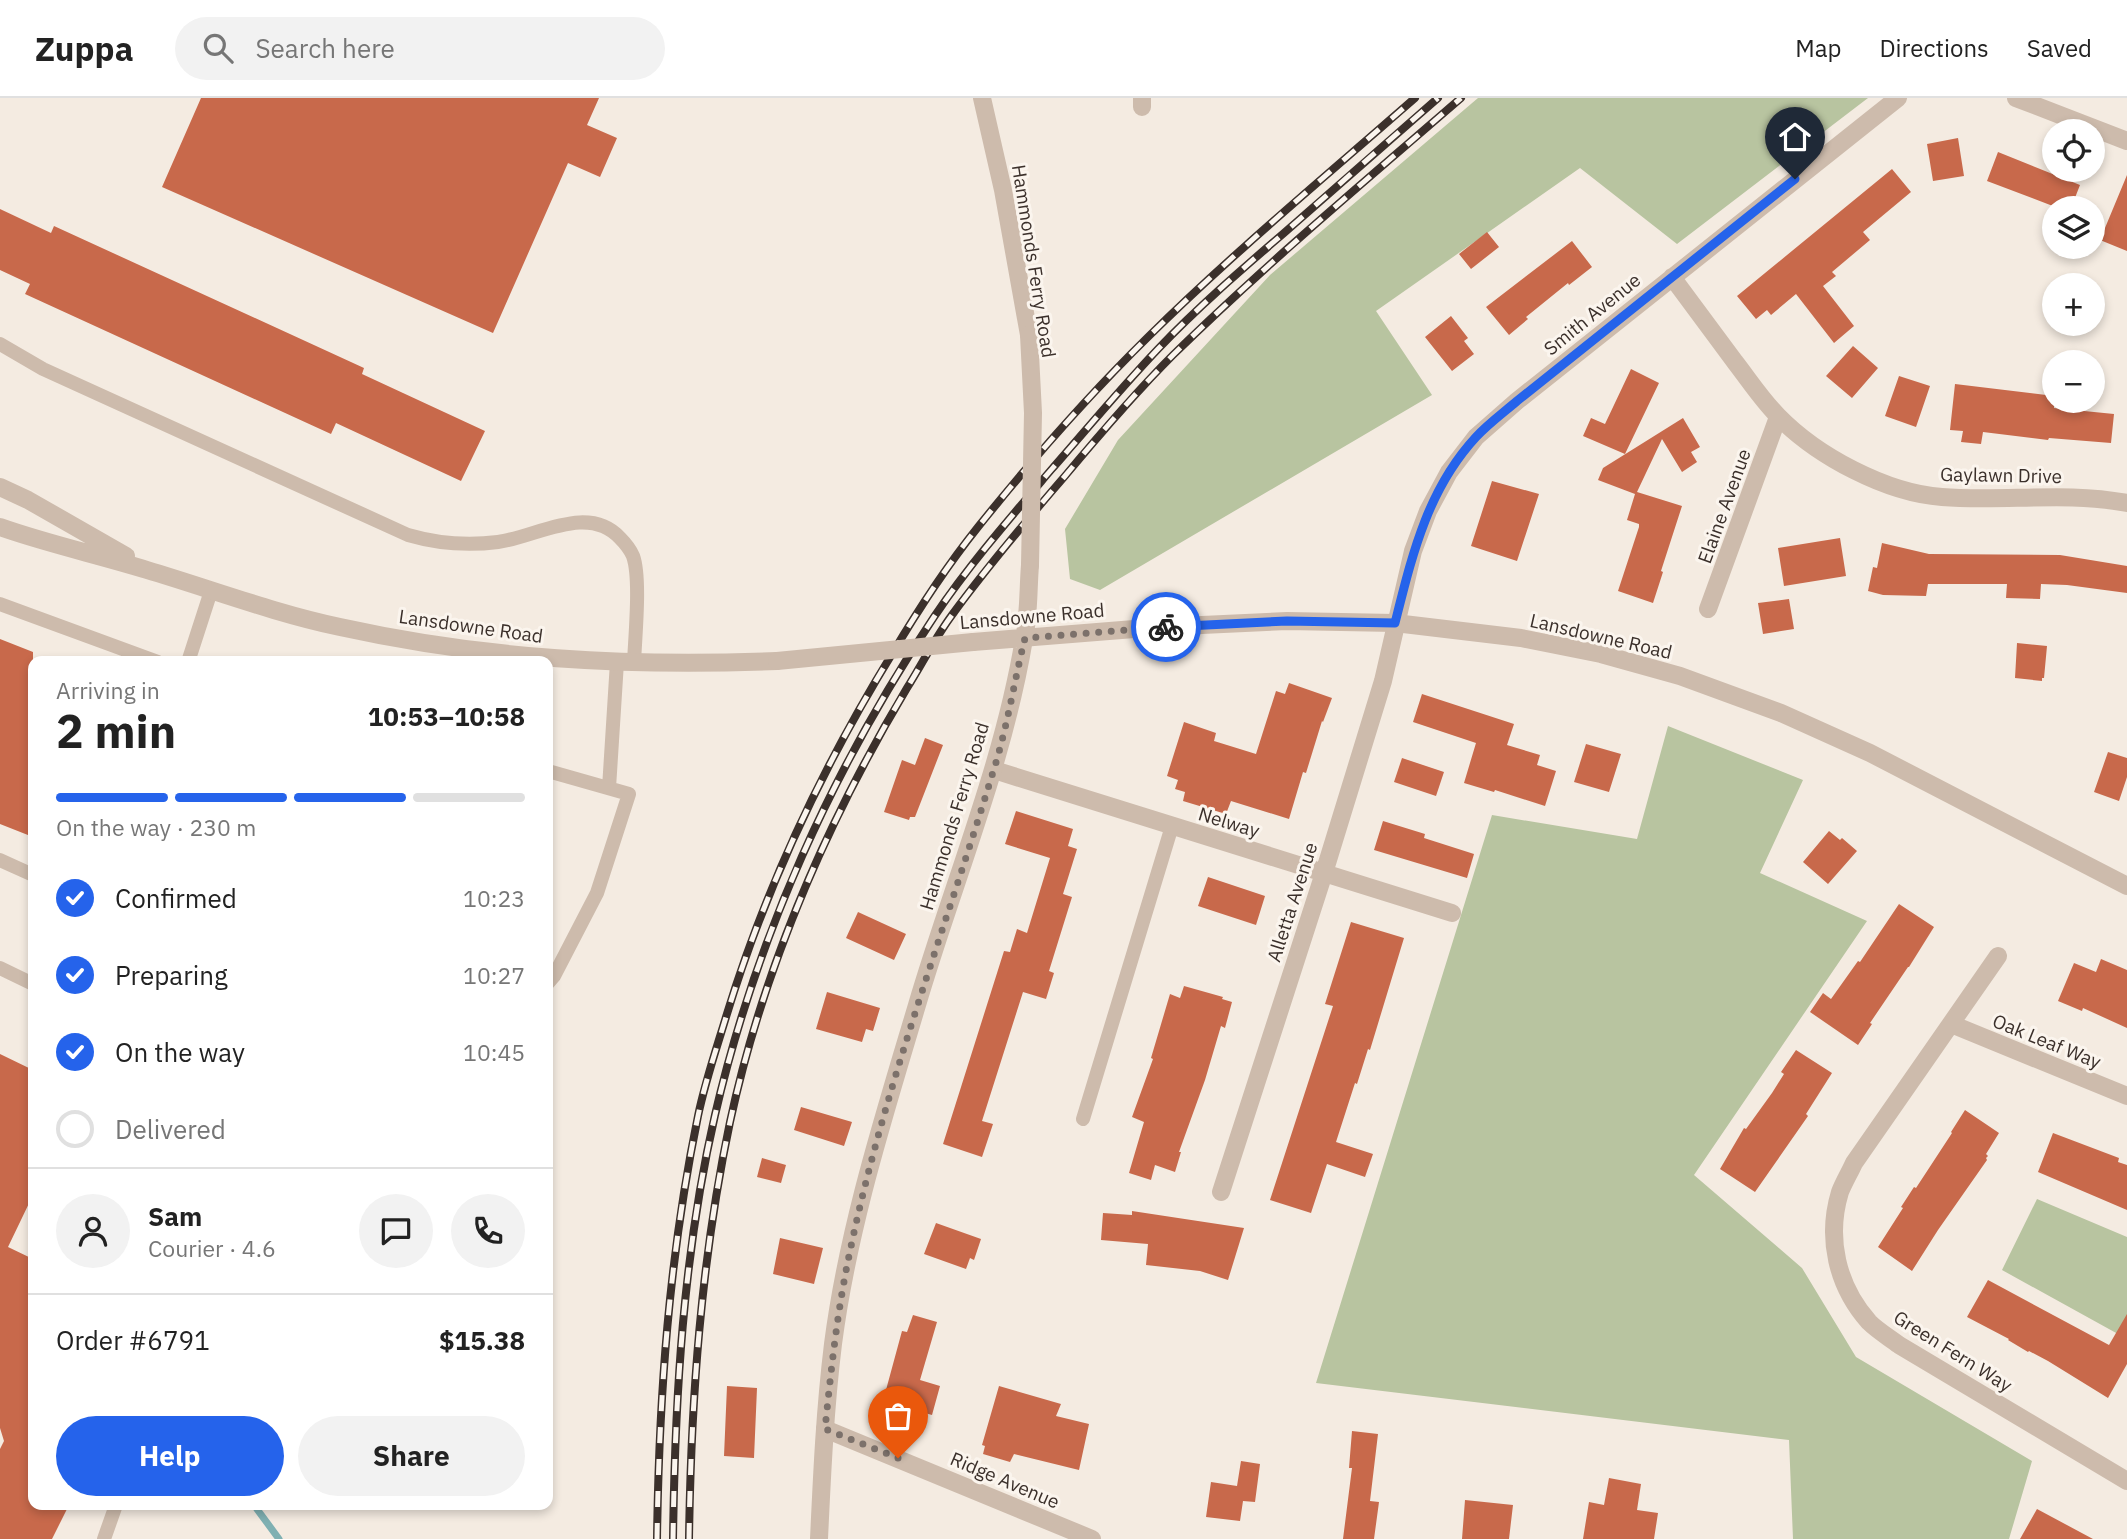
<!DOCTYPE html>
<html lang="en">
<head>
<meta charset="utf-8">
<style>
  body { margin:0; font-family:"IBM Plex Sans",sans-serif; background:#f2f2f2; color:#222; height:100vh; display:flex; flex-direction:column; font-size:26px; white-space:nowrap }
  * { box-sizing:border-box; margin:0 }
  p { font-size:23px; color:#767676 }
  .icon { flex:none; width:38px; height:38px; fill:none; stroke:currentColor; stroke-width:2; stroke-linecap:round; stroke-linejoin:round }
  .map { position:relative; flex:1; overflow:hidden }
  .sheet { position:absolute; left:28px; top:558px; width:525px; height:854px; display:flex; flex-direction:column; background:#fff; border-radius:14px; box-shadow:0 4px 10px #0003 }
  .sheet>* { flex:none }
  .tools { position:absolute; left:2042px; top:21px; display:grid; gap:14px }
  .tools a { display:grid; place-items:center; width:63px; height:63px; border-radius:50%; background:#fff; box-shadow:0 4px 10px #0003; font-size:35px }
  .pin { position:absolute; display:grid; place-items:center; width:60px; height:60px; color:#fff; margin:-72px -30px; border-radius:50% 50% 50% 0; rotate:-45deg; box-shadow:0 0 7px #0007 }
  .pin .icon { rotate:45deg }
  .courier { position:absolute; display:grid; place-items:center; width:70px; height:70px; margin:-35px; border:5px solid #2563eb; border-radius:50%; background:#fff; color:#222; box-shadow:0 2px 9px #0007 }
  .headline em { font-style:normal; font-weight:700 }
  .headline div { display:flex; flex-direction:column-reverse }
  .headline { display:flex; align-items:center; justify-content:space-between; height:119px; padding:0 28px }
  h1 { font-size:46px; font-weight:700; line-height:52px }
  .bar { display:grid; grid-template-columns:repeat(4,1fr); gap:10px 7px; align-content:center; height:84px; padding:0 28px }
  .bar i { height:9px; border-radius:5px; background:#e0e0e0 }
  .bar .active { background:#2563eb }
  .bar p { grid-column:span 4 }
  .line { display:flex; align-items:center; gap:18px; padding:0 28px; border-top:2px solid #e0e0e0 }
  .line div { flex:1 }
  .round { display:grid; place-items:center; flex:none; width:74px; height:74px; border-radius:37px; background:#f2f2f2 }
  ol { padding:0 28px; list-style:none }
  li { display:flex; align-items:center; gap:21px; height:77px }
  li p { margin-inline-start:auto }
  li .icon { padding:7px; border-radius:50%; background:#2563eb; color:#fff; stroke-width:4 }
  li:last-child { color:#767676 }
  li i { width:38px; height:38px; border:4px solid #e0e0e0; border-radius:50% }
  .primary-button { display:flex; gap:14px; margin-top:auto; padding:14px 28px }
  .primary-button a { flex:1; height:80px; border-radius:42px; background:#2563eb; color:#fff; font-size:28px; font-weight:700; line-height:80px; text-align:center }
  .primary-button a+a { background:#f2f2f2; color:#222 }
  header { display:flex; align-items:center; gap:42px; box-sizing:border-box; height:98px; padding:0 35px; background:#fff; border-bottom:2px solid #e0e0e0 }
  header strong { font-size:33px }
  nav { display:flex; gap:38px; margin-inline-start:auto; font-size:24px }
  .search { width:490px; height:63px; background:#f2f2f2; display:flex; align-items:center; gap:18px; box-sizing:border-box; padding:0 24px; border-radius:38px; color:#767676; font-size:26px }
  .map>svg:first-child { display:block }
  .green { fill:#b8c4a0 }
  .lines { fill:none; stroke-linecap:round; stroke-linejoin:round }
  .stream { stroke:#7fb0b2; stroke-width:7 }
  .building { fill:#c8694b }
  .service { stroke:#cdbbac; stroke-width:14 }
  .minor { stroke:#cdbbac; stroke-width:18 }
  .tertiary { stroke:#cdbbac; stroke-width:18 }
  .rail-casing { stroke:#3b302b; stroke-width:8 }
  .rail { stroke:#fbf5ee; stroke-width:5; stroke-dasharray:16; stroke-linecap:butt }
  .tertiary-bridge { stroke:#cdbbac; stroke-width:18 }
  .done { stroke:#7c716b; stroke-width:7; stroke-dasharray:0 12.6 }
  .route { stroke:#2563eb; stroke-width:9 }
  .labels { text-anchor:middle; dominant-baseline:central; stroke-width:6; stroke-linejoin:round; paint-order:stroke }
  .street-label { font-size:19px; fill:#3b302b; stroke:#fbf5ee }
</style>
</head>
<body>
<header>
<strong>Zuppa</strong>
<div class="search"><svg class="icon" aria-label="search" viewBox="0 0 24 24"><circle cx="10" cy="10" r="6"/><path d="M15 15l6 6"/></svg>Search here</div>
<nav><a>Map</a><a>Directions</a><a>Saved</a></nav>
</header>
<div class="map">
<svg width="2127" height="1441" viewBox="0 0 2127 1441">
  <rect width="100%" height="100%" fill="#f4ebe1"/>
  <!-- green -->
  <path class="green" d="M1478 0H1868L1677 146 1580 70 1376 213 1432 297 1100 492 1070 481 1065 431 1118 342 1270 177Z
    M1668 628 1803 682 1760 775 1867 823 1694 1077 1802 1170 1856 1259 2032 1363 2009 1441H1793L1789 1342 1316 1285 1492 717 1637 741Z
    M2037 1101 2127 1139V1241L2002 1172Z"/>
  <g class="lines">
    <!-- stream -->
    <path class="stream" d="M254 1407 279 1441"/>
  </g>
  <!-- building -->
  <path class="building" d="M201 0H599L587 27 617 40 600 79 568 65 493 235 162 89Z
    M1958 40 1964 78 1933 83 1927 46Z
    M1998 54 2080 87 2071 110H2058L1987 83Z
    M1892 71 1911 94 1863 134 1870 142 1832 174 1836 178 1823 188 1854 228 1834 245 1796 196 1771 217 1767 212 1756 221 1737 198Z
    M2127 77V153L2100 142Z
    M0 111 51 135 54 128 364 270 362 276 485 333 461 383 336 325 331 336 25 196 30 186 0 172Z
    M1487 134 1499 149 1471 171 1459 156Z
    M1572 143 1592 169 1569 187 1568 185 1526 219 1528 221 1509 237 1486 209Z
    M1451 218 1468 240 1464 243 1474 256 1452 273 1425 239Z
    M1853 248 1878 270 1852 300 1826 278Z
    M1631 271 1659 285 1625 356 1583 338 1591 320 1605 326Z
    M1899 278 1930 288 1916 329 1885 318Z
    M1955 286 2054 298V310L2114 316 2111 345 2049 340 2048 342 1983 334 1981 346 1961 344 1963 333 1950 332Z
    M1683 320 1700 349 1691 354 1697 364 1682 374 1662 341 1637 394 1682 408 1661 473 1663 474 1653 505 1618 493 1639 429V426L1627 422 1635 396 1598 382 1603 370Z
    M1492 383 1539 396 1517 463 1471 448Z
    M1840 440 1846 478 1784 488 1778 450Z
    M1882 445 1929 456 2060 457 2127 468V495L2067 487 2041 486 2040 501 2006 500 2007 486H1928L1926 498 1883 497 1868 493 1873 469 1877 470Z
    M1789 501 1794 531 1763 536 1758 505Z
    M0 541 33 554V739L0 726Z
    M2017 545 2047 548 2044 580H2042V583L2015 580Z
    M1289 585 1332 600 1323 624 1322 623 1306 675 1303 674 1289 721 1231 703 1226 716 1183 703 1185 694 1175 691 1178 682 1167 678 1184 624 1216 635 1214 643 1256 656 1276 593 1285 596Z
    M1422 596 1514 626 1507 647 1540 657 1537 667 1556 673 1545 708 1495 692 1494 694 1464 685 1476 645 1413 624Z
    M925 640 943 647 915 719H910L909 722 884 714 902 662 915 667Z
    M1586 646 1621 656 1609 694 1574 684Z
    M2108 654 2127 660V679L2119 703 2094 694Z
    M1402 660 1444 674 1436 698 1394 684Z
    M1016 713 1073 731 1068 748 1077 751 1063 796 1072 799 1049 873 1054 875 1046 901 1023 894 982 1023 993 1026 982 1059 943 1046 1004 853 1010 854 1017 831 1027 835 1050 760 1005 746Z
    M1383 723 1425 736 1424 740 1474 756 1467 780 1374 752Z
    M1829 733 1840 742 1842 740 1857 753 1828 786 1803 764Z
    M1208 779 1265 798 1256 827 1198 808Z
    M1899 806 1934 829 1909 869H1908L1870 925 1872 926 1858 947 1810 914 1823 895 1831 901 1858 863 1860 864Z
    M858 814 906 836 894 862 846 840Z
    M1351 824 1404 840 1370 952 1368 951 1357 986 1355 985 1336 1044 1373 1056 1365 1079 1327 1066 1311 1115 1270 1102 1333 908 1325 906Z
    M2101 861 2127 872V930L2083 910 2082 913 2058 903 2074 865 2096 874Z
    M1184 888 1223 899 1222 901 1232 904 1225 930 1221 928 1205 982 1179 1054H1181L1175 1074 1155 1067 1151 1082 1129 1075 1144 1024 1132 1019 1153 961 1151 960 1170 896 1180 900Z
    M827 894 880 910 873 933 866 931 862 944 816 931Z
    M1796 952 1832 975 1806 1016 1808 1018 1755 1094 1720 1071 1744 1030 1746 1031 1772 995 1784 976 1781 974Z
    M0 956 33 972V1097L8 1149 33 1161V1407H69L52 1441H0V1351L4 1343 0 1330Z
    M801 1009 852 1024 844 1048 794 1032Z
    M1965 1012 1999 1035 1986 1056 1988 1058 1986 1060 1987 1062 1938 1132 1912 1173 1878 1149 1903 1110 1901 1109 1914 1089 1916 1090 1952 1035 1951 1034Z
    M2053 1035 2119 1060 2118 1064 2127 1067V1112L2038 1074Z
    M762 1060 786 1067 781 1085 757 1079Z
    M1132 1113 1244 1130 1228 1182 1200 1173 1146 1167 1148 1146 1101 1142 1103 1115 1132 1117Z
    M936 1125 981 1141 974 1162 970 1160 966 1171 924 1156Z
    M780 1140 823 1150 814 1186 773 1176Z
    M1988 1182 2109 1247 2127 1216V1266L2108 1300 2048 1263 2029 1253 2028 1254 2008 1242 2009 1241 1967 1219Z
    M913 1217 937 1224 920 1282 940 1288 932 1317 883 1303 902 1233 907 1234Z
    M727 1288 757 1290 754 1360 724 1358Z
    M999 1288 1061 1306 1056 1318 1089 1326 1079 1372 1014 1356 1010 1364 983 1356 985 1348 982 1347Z
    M1352 1333 1378 1336 1370 1403 1379 1404 1374 1441H1343L1352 1370H1349Z
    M1241 1363 1260 1366 1255 1404 1243 1403 1240 1423 1206 1419 1211 1384 1237 1388Z
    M1609 1380 1641 1386 1637 1412 1658 1415 1654 1441H1583L1589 1404 1604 1407Z
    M1465 1402 1513 1407 1509 1441H1462Z
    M2037 1411 2093 1441H2020Z"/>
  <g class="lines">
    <!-- service -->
    <path class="service" d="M0 246 43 271 408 437C439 446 467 448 498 444 536 439 588 405 620 440 625 445 630 451 633 458 641 480 635 539 634 565
      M0 506 158 564
      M188 564 211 493
      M548 673 629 696 597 795 554 878 548 885
      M609 690 617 564
      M0 762 33 777
      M0 870 33 886
      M1083 1021 1172 728
      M104 1441 116 1407"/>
    <!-- minor -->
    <path class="minor" d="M1142 0V9
      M2016 0 2127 43
      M1672 179C1693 207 1714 236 1735 264 1749 282 1762 302 1778 318 1817 358 1886 395 1942 399 2003 404 2066 393 2127 405
      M1708 511 1778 319
      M994 672 1452 815
      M1998 858 1854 1065C1850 1074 1844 1084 1840 1094 1826 1140 1837 1188 1869 1224 1878 1233 1890 1240 1899 1247L2127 1383
      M1951 926 2127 998
      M1221 1094 1324 775 1383 583 1413 453 1428 413 1449 374 1476 339 1517 303 1898 0
      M825 1331 1092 1441"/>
    <!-- tertiary -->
    <path class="tertiary" d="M982 0 1003 92 1029 237
      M0 389 28 402 126 458
      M0 429C48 446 99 457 147 472 211 491 274 515 340 529 485 561 628 569 777 563
      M973 544 1159 529 1287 523 1395 525 1521 540 1601 556 1680 578 1781 615 1870 655 2127 788
      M819 1441C822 1376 825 1311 833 1246 848 1130 884 1018 917 907 953 785 1003 667 1024 541 1029 517 1028 492 1030 467"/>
    <!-- rail casing -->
    <g class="rail-casing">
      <path id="rail" d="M657 1441C659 1297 669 1159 698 1018 705 984 716 952 726 919 765 791 822 670 892 556 918 512 946 469 978 429 1031 363 1088 298 1148 239 1233 155 1326 78 1415 0
        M673 1441C675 1299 683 1156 715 1017 756 840 833 670 934 519 969 467 1010 420 1051 372 1086 332 1121 290 1158 251 1197 210 1241 172 1284 135 1335 90 1386 45 1438 0
        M689 1441C691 1301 701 1162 730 1024 763 871 827 724 907 590 922 566 935 540 952 517 987 469 1026 423 1065 378 1100 336 1135 295 1173 257 1265 167 1364 84 1461 0"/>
    </g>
    <!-- rail -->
    <use href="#rail" class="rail"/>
    <!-- tertiary-bridge -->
    <path class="tertiary-bridge" d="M1029 237 1033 315 1030 467
      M777 563 973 544"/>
  </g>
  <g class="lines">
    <!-- done -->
    <path class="done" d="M898 1360 825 1331C831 1273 837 1215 849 1158 883 992 944 835 993 674 1007 631 1014 584 1025 540L1166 529"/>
    <!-- route -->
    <path class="route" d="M1166 529 1287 523 1395 525C1412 458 1427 392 1476 339 1488 326 1503 315 1517 303L1795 81"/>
  </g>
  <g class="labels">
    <!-- street labels -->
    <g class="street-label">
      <text transform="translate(1034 163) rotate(81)">Hammonds Ferry Road</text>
      <text transform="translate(1592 216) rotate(-39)">Smith Avenue</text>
      <text transform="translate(2001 377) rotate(1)">Gaylawn Drive</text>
      <text transform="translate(1724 408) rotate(-70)">Elaine Avenue</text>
      <text transform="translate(1032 518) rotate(-5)">Lansdowne Road</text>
      <text transform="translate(471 528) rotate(8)">Lansdowne Road</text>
      <text transform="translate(1601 538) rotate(13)">Lansdowne Road</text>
      <text transform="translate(954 718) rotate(-73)">Hammonds Ferry Road</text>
      <text transform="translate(1229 724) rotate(17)">Nelway</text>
      <text transform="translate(1292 804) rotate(-72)">Alletta Avenue</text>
      <text transform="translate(2047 943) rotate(22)">Oak Leaf Way</text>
      <text transform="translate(1953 1253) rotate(32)">Green Fern Way</text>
      <text transform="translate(1005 1382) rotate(23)">Ridge Avenue</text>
    </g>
  </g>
</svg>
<div class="tools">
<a><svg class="icon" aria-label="locate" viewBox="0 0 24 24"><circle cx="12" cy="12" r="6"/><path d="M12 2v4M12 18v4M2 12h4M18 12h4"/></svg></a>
<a><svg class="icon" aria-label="layers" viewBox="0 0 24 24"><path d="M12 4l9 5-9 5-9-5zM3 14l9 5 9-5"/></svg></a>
<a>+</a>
<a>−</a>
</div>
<div class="pin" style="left:898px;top:1360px;background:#ea580c"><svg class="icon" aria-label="bag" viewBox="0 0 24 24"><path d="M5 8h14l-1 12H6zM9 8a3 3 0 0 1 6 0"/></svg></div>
<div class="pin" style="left:1795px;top:81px;background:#1f2937"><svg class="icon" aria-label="home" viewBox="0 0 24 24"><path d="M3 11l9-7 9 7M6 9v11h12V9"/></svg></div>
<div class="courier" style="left:1166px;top:529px"><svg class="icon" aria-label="bike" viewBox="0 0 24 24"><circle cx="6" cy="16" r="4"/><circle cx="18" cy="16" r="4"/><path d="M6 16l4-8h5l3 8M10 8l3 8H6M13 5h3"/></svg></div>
<section class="sheet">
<div class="headline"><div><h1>2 min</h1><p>Arriving in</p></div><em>10:53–10:58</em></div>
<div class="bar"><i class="active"></i><i class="active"></i><i class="active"></i><i></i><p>On the way · 230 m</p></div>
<ol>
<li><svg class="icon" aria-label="check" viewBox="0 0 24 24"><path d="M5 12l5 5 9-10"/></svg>Confirmed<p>10:23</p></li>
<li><svg class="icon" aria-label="check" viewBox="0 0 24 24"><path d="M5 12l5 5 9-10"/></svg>Preparing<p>10:27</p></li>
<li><svg class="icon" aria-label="check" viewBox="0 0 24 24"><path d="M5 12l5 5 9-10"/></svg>On the way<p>10:45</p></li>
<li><i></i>Delivered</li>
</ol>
<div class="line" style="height:126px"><a class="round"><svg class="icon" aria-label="person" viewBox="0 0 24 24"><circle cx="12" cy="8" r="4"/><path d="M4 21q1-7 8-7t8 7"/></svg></a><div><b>Sam</b><p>Courier · 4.6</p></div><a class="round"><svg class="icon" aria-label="chat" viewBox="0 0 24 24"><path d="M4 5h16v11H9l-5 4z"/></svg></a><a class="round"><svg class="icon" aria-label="phone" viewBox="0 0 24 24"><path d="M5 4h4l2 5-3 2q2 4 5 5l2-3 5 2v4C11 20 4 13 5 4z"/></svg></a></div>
<div class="line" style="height:91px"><div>Order #6791</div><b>$15.38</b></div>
<div class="primary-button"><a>Help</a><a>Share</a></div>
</section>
</div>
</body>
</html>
